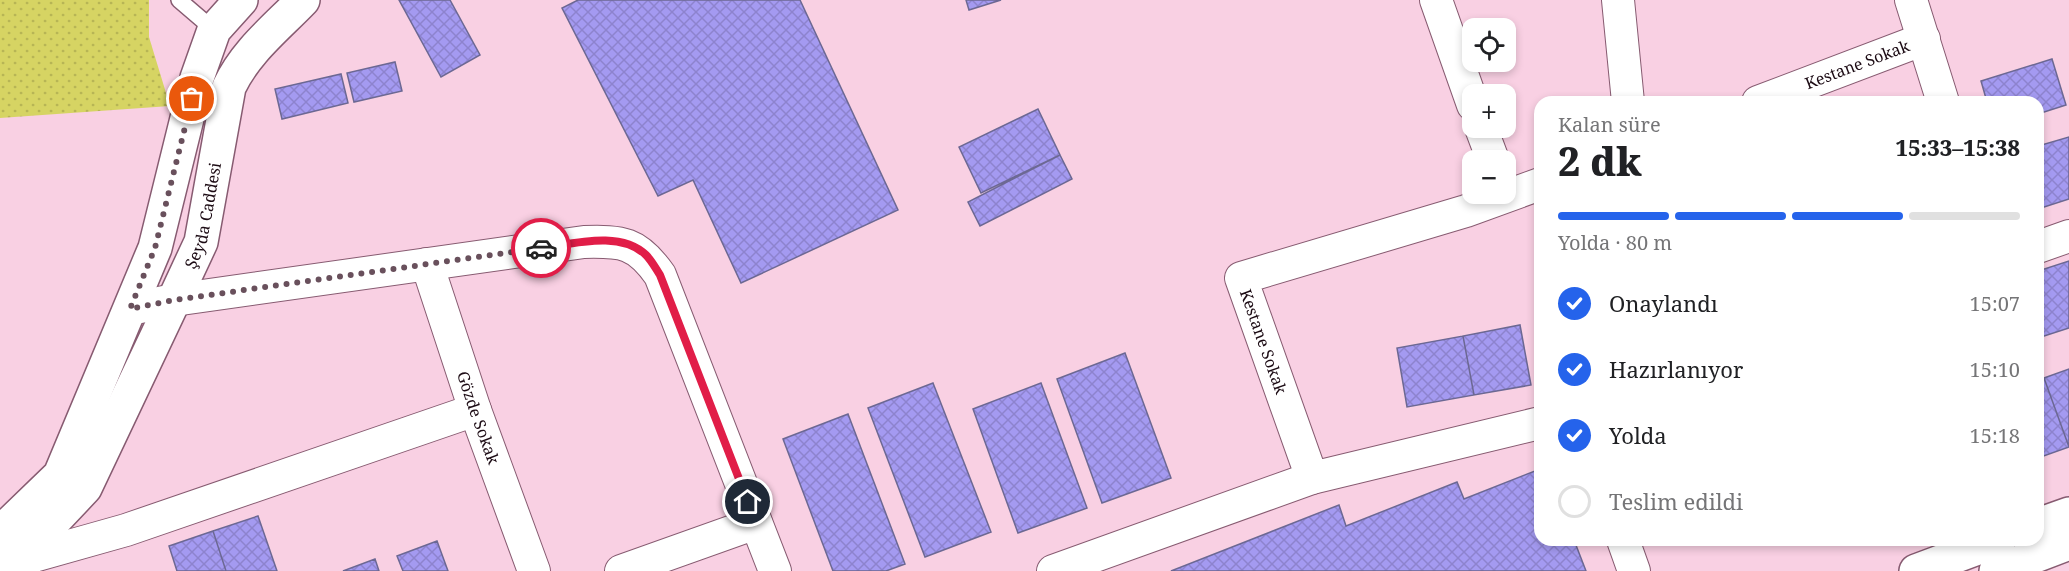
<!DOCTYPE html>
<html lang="tr">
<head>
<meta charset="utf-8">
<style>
  body { margin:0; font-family:"Noto Serif",serif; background:#f6f6f6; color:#202124; height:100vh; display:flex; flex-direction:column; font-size:22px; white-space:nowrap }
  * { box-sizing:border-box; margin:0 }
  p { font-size:20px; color:#757577 }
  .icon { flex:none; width:33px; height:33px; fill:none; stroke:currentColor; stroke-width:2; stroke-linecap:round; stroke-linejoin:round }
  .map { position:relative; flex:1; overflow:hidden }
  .sheet { position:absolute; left:1534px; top:96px; width:510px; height:450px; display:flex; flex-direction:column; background:#fff; border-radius:18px; box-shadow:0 3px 9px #0003 }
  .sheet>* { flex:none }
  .buttons { position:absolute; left:1462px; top:18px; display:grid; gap:12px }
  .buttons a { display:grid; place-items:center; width:54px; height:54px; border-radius:12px; background:#fff; box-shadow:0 3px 9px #0003; font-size:30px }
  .pin { position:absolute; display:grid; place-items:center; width:51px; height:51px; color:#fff; margin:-26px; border:3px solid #fff; border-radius:50%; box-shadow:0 2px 6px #0007 }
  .courier { position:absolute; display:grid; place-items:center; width:60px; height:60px; margin:-30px; border:4px solid #e11d48; border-radius:50%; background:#fff; color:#222; box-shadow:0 2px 8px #0007 }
  .overview em { font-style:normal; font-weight:800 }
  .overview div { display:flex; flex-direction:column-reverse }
  .overview { display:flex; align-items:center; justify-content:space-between; height:102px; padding:0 24px }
  h1 { font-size:39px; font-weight:800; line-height:45px }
  .bar { display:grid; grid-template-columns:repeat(4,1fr); gap:9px 6px; align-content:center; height:72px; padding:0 24px }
  .bar i { height:8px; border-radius:4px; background:#e0e0e0 }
  .bar .active { background:#2563eb }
  .bar p { grid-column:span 4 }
  ol { padding:0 24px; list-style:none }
  li { display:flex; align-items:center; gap:18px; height:66px }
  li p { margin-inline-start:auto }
  li .icon { padding:6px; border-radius:50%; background:#2563eb; color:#fff; stroke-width:4 }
  li:last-child { color:#757577 }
  li i { width:33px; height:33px; border:3px solid #e0e0e0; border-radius:50% }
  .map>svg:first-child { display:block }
  .grass { fill:url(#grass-dots) }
  .building { fill:url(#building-cross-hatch); stroke:#6c6893; stroke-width:1.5 }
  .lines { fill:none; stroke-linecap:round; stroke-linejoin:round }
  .lane-casing { stroke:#875b71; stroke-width:18 }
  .street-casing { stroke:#875b71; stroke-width:34 }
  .secondary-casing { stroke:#875b71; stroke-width:36 }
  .lane { stroke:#fff; stroke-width:15 }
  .street { stroke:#fff; stroke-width:32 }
  .secondary { stroke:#fff; stroke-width:33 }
  .done { stroke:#69505c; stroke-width:6; stroke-dasharray:0 10.8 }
  .route { stroke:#e11d48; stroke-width:8 }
  .labels { text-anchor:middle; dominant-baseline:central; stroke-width:4.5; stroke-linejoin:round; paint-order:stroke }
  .street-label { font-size:16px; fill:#1c0b14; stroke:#fefefe }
</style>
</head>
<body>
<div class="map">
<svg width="2069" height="571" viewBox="0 0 2069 571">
  <defs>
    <pattern id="grass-dots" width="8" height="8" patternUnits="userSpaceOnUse" patternTransform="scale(1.5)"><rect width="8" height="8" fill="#d6d463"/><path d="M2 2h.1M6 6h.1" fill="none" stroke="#b7b555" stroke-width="1.8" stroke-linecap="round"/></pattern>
    <pattern id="building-cross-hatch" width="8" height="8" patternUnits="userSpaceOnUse" patternTransform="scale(1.5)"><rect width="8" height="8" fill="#a49af1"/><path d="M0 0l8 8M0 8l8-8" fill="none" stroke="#8d83ce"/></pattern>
  </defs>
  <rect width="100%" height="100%" fill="#f9d0e3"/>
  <!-- grass -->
  <path class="grass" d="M0 0H149V37L170 106 0 118Z"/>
  <!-- building -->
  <path class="building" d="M399 0H450L480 55 441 77Z
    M578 0H800L898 210 741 283 693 180 658 196 562 8Z
    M966 0H1001L969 10Z
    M2052 59 2066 105 2038 114V102H1987L1981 81Z
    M395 62 402 91 354 102 347 73Z
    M341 74 348 103 282 119 275 89Z
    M1038 109 1060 155 981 193 959 147Z
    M2069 137V199L2038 209V146Z
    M1060 155 1072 179 980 226 968 202Z
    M2069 261V328L2038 338V271Z
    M1520 325 1531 385 1474 395 1463 336Z
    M1463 336 1474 395 1407 407 1397 348Z
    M1125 353 1171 478 1102 503 1057 379Z
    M2069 369V447L2044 378Z
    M2044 378 2069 447 2038 458V380Z
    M933 383 991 532 925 557 868 408Z
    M1041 383 1087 508 1018 533 973 409Z
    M848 414 905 564 886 571H833L783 439Z
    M1540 469V540H1574L1586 571H1171L1339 505 1346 526 1457 482 1464 499Z
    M258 516 277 571H226L213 531Z
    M213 531 226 571H177L169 546Z
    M437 541 448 571H403L397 556Z
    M375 559 379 571H343Z"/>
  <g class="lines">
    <!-- lane casing -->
    <g class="lane-casing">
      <path id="lane" d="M179 0 214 30"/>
    </g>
    <!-- street casing -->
    <g class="street-casing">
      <g id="street">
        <path d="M1436 0 1473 105"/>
        <path d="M1618 0 1628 102"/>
        <path d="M1911 0 1943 102"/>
        <path id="s1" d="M1758 102 1924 39"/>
        <path d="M1481 128 1493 160"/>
        <path id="s2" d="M1540 184 1466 211 1241 278 1312 478 1540 423"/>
        <path d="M2038 247 2069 236"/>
        <path id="s3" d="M427 264 475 410 534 571"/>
        <path d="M130 309 174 300 584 242C622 241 637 242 660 275L775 571"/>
        <path d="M1623 540 1634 571"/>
        <path d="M9 552 16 561 126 530 475 410"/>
        <path d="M621 571 756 523"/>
        <path d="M1053 571 1312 478"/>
      </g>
    </g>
    <!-- secondary casing -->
    <g class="secondary-casing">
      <g id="secondary">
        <path d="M2038 525 2069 514"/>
        <path d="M0 533 60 475 155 248 197 78 214 30 241 0"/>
        <path id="s4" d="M2 571 16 561 85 488 174 300 201 242 229 87C246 51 276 28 303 0"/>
        <path d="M1916 571 1999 540"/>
        <path d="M1996 571 2069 543"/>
      </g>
    </g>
    <!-- lane -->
    <use href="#lane" class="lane"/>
    <!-- street -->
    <use href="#street" class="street"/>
    <!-- secondary -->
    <use href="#secondary" class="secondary"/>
  </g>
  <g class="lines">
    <!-- done -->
    <path class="done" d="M192 99 155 248 130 309 174 300 541 248"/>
    <!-- route -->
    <path class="route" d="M541 248C573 244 620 230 646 255 652 261 656 269 660 275L748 502"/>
  </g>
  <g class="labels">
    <!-- street labels -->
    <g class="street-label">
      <text stroke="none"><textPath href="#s1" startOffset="106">Kestane Sokak</textPath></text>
      <text stroke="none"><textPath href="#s4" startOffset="416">Şeyda Caddesi</textPath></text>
      <text stroke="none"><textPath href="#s2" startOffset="381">Kestane Sokak</textPath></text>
      <text stroke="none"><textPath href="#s3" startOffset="162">Gözde Sokak</textPath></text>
    </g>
  </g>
</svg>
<div class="buttons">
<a><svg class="icon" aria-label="locate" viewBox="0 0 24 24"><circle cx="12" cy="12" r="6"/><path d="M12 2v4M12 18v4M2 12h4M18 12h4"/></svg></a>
<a>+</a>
<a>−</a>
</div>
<div class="pin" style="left:192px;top:99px;background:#ea580c"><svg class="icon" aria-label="bag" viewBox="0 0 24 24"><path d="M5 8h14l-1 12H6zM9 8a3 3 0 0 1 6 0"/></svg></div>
<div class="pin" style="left:748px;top:502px;background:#1f2937"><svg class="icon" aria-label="home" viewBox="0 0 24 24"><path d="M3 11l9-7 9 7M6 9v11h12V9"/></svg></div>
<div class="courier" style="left:541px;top:248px"><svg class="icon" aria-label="car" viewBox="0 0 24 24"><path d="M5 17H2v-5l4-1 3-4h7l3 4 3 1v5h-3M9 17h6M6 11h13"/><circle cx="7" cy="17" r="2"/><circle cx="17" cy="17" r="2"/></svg></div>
<section class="sheet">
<div class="overview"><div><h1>2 dk</h1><p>Kalan süre</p></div><em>15:33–15:38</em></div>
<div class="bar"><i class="active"></i><i class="active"></i><i class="active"></i><i></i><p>Yolda · 80 m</p></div>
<ol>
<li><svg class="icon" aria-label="check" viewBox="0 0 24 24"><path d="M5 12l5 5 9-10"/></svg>Onaylandı<p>15:07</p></li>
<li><svg class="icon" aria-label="check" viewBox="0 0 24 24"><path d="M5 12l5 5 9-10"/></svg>Hazırlanıyor<p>15:10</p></li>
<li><svg class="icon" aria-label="check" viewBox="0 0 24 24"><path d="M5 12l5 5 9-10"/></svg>Yolda<p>15:18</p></li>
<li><i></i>Teslim edildi</li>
</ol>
</section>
</div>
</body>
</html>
